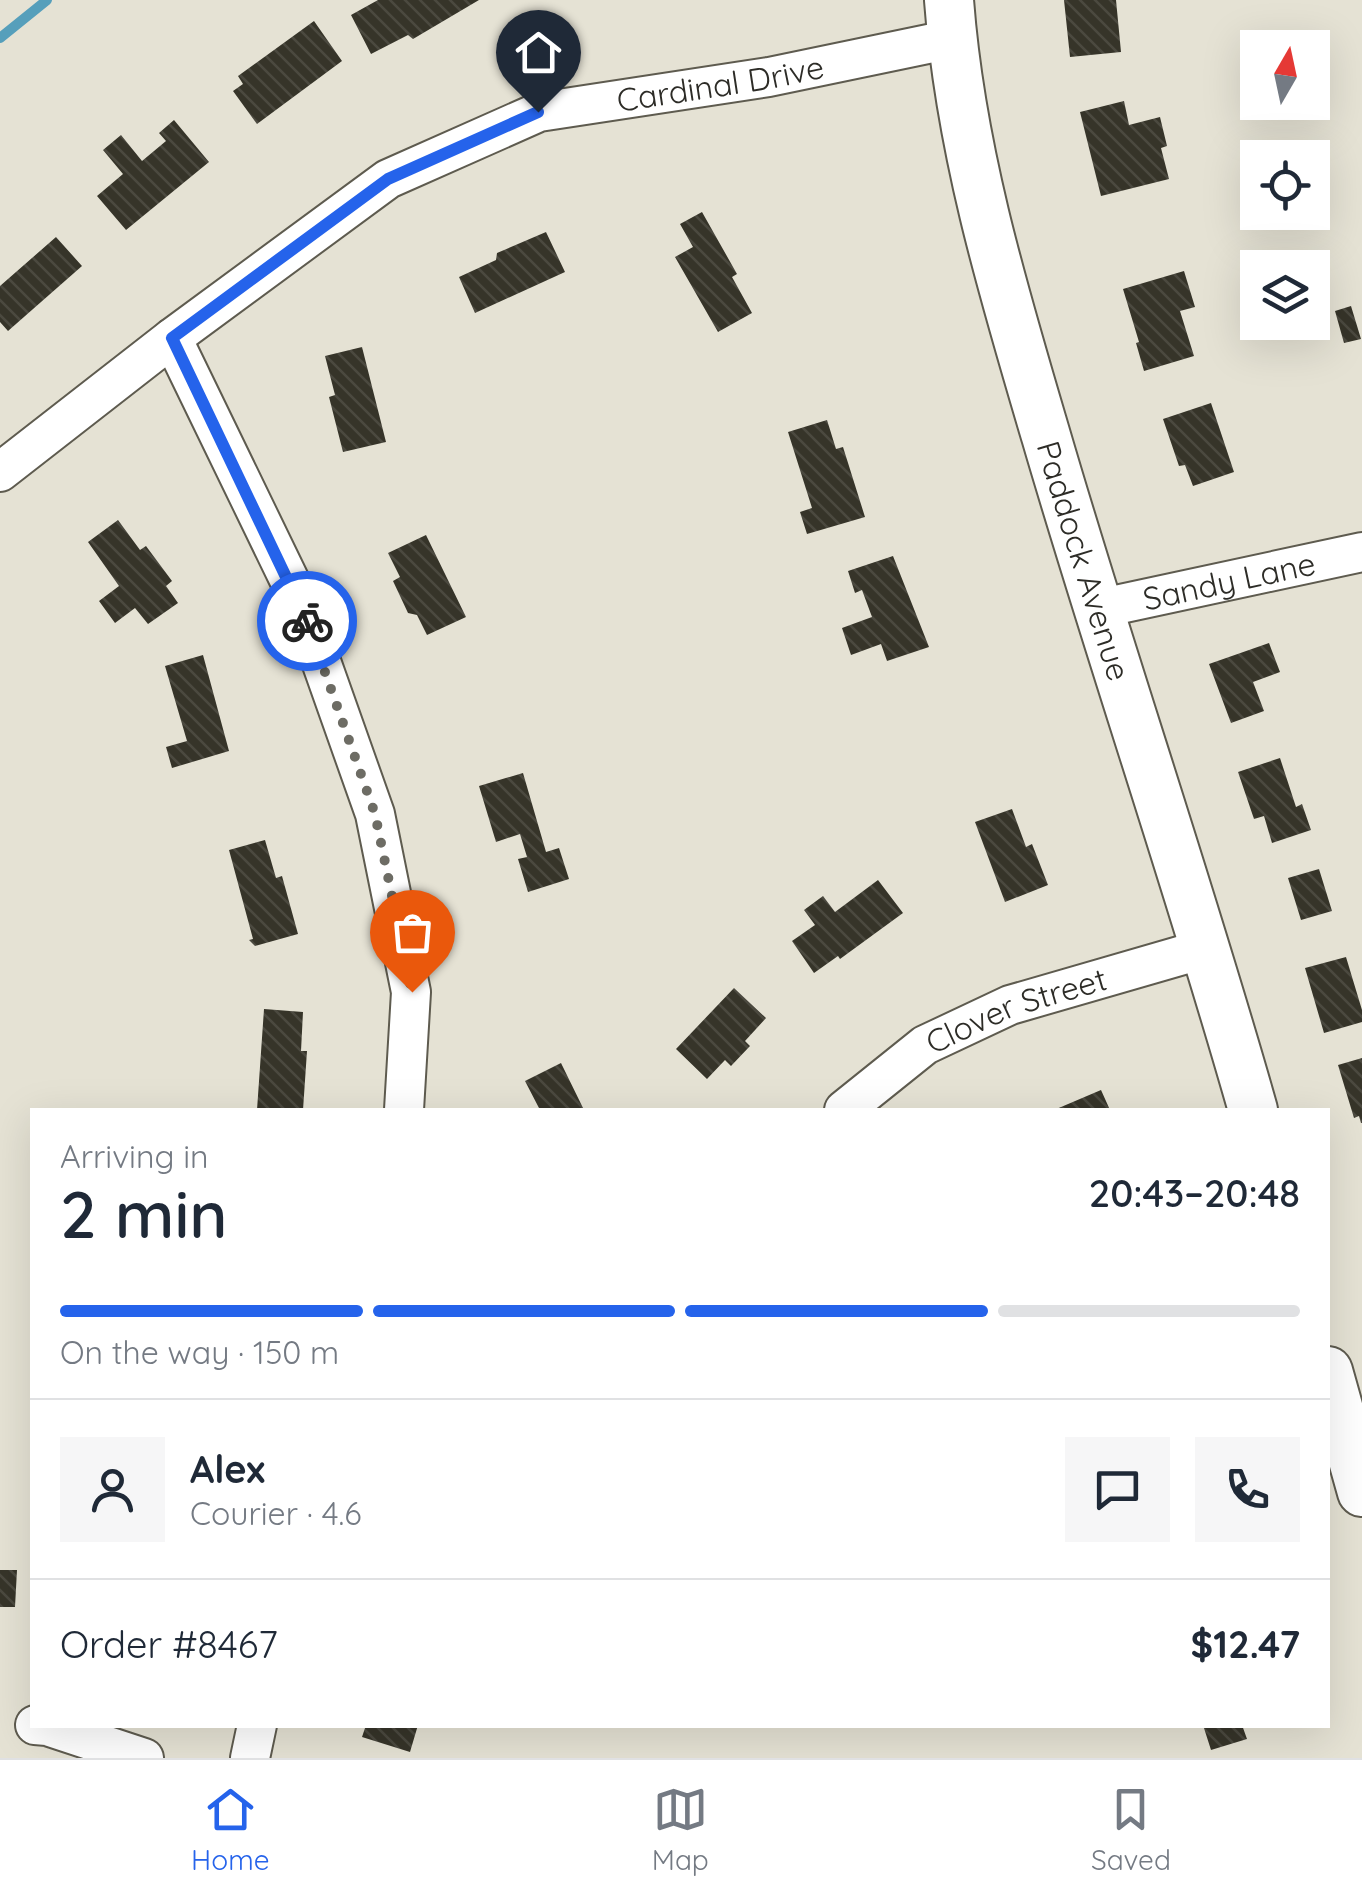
<!DOCTYPE html>
<html lang="en">
<head>
<meta charset="utf-8">
<style>
  body { margin:0; font-family:Quicksand,sans-serif; background:#f6f6f7; color:#1f2937; height:100vh; display:flex; flex-direction:column; font-size:38px; white-space:nowrap }
  * { box-sizing:border-box; margin:0 }
  p { font-size:32px; color:#747a83 }
  .icon { flex:none; width:55px; height:55px; fill:none; stroke:currentColor; stroke-width:2; stroke-linecap:round; stroke-linejoin:round }
  .map { position:relative; flex:1; overflow:hidden }
  .drawer { position:absolute; left:30px; top:1108px; width:1300px; height:620px; display:flex; flex-direction:column; background:#fff; border-radius:0px; box-shadow:0 10px 40px #0002 }
  .drawer>* { flex:none }
  .needle { width:65px; rotate:9deg }
  .fabs { position:absolute; left:1240px; top:30px; display:grid; gap:20px }
  .fabs a { display:grid; place-items:center; width:90px; height:90px; border-radius:0px; background:#fff; box-shadow:0 10px 40px #0002; font-size:50px }
  .pin { position:absolute; display:grid; place-items:center; width:85px; height:85px; color:#fff; margin:-102px -42px; border-radius:50% 50% 50% 0; rotate:-45deg; box-shadow:0 0 10px #0007 }
  .pin .icon { rotate:45deg }
  .courier { position:absolute; display:grid; place-items:center; width:100px; height:100px; margin:-50px; border:8px solid #2563eb; border-radius:50%; background:#fff; color:#222; box-shadow:0 2px 12px #0007 }
  .head em { font-style:normal; font-weight:600 }
  .head div { display:flex; flex-direction:column-reverse }
  .head { display:flex; align-items:center; justify-content:space-between; height:170px; padding:0 30px }
  h1 { font-size:65px; font-weight:600; line-height:75px }
  .bar { display:grid; grid-template-columns:repeat(4,1fr); gap:15px 10px; align-content:center; height:120px; padding:0 30px }
  .bar i { height:12px; border-radius:8px; background:#e0e1e3 }
  .bar .selected { background:#2563eb }
  .bar p { grid-column:span 4 }
  .line { display:flex; align-items:center; gap:25px; padding:0 30px; border-top:2px solid #e0e1e3 }
  .line div { flex:1 }
  .round { display:grid; place-items:center; flex:none; width:105px; height:105px; border-radius:0px; background:#f6f6f7 }
  .menu { display:flex; justify-content:space-around; align-items:center; height:140px; border-top:2px solid #e0e1e3; background:#fff; font-size:28px; color:#747a83 }
  .menu a { display:grid; justify-items:center; gap:5px }
  .menu .selected { color:#2563eb }
  .map>svg:first-child { display:block }
  .lines { fill:none; stroke-linecap:round; stroke-linejoin:round }
  .stream { stroke:#569fbb; stroke-width:10 }
  .building { fill:url(#building-back-hatch) }
  .minor-casing { stroke:#5e5b4f; stroke-width:42 }
  .tertiary-casing { stroke:#5e5b4f; stroke-width:52 }
  .minor { stroke:#fff; stroke-width:38 }
  .tertiary { stroke:#fff; stroke-width:48 }
  .done { stroke:#6d6c64; stroke-width:10; stroke-dasharray:0 18 }
  .route { stroke:#2563eb; stroke-width:12 }
  .labels { text-anchor:middle; dominant-baseline:central; stroke-width:10; stroke-linejoin:round; paint-order:stroke }
  .street-label { font-size:32px; fill:#2d2c27; stroke:#f3efe1 }
</style>
</head>
<body>
<div class="map">
<svg width="1362" height="1758" viewBox="0 0 1362 1758">
  <defs>
    <pattern id="building-back-hatch" width="6" height="6" patternUnits="userSpaceOnUse" patternTransform="scale(2.5)"><rect width="6" height="6" fill="#363429"/><path d="M-1 5l2 2M0 0l6 6M5-1l2 2" fill="none" stroke="#4b493f"/></pattern>
  </defs>
  <rect width="100%" height="100%" fill="#e5e2d4"/>
  <g class="lines">
    <!-- stream -->
    <path class="stream" d="M0 38 47 0"/>
  </g>
  <!-- building -->
  <path class="building" d="M378 0H479L413 39 408 35 371 54 351 15Z
    M1064 0H1116L1121 52 1070 57Z
    M314 21 342 61 257 124 233 91 243 84 238 76Z
    M1124 101 1129 125 1160 117 1167 146 1161 148 1169 179 1101 196 1080 112Z
    M174 120 209 162 126 230 97 196 123 174 103 150 121 135 142 161 166 141 159 133Z
    M702 212 737 274 732 277 752 313 718 332 675 257 693 247 680 224Z
    M546 232 565 272 475 313 459 277 496 260 497 253Z
    M56 237 82 266 8 331 0 322V286Z
    M1184 271 1195 307 1180 311 1194 356 1144 371 1136 343 1139 342 1123 289Z
    M1351 306 1361 339 1344 343 1335 311Z
    M362 347 386 442 343 452 329 397 335 395 325 356Z
    M1211 403 1234 472 1193 486 1185 465 1179 466 1163 419Z
    M827 420 836 449 843 447 865 517 807 534 800 512 812 508 788 432Z
    M118 520 140 550 146 546 172 581 166 586 178 603 148 624 135 608 115 623 99 601 119 586 88 542Z
    M426 535 466 617 427 635 417 615 408 613 393 581 400 577 388 553Z
    M893 556 929 647 887 661 881 644 851 655 842 628 872 617 862 590 855 593 848 571Z
    M1269 643 1280 672 1253 682 1264 711 1231 723 1209 664Z
    M203 655 229 751 172 768 166 747 187 741 165 666Z
    M1280 758 1296 807 1302 804 1311 830 1272 843 1264 816 1254 819 1238 772Z
    M523 773 546 852 559 848 569 879 528 892 518 859 527 857 520 834 496 842 479 786Z
    M1012 809 1026 847 1032 844 1048 885 1005 902 975 822Z
    M265 840 276 878 282 876 298 934 255 946 249 940 253 939 229 850Z
    M1319 869 1332 911 1301 920 1288 878Z
    M878 880 903 913 840 959 838 956 814 973 792 941 815 925 804 910 823 896 835 912Z
    M1346 957 1362 1010V1022L1324 1033 1305 968Z
    M734 988 766 1018 745 1041 750 1046 731 1066 725 1060 707 1079 676 1049Z
    M264 1009 303 1012 301 1051H307L303 1110H257Z
    M1362 1058V1123H1361L1359 1116 1354 1118 1338 1065Z
    M561 1063 584 1110H540L525 1081Z
    M1101 1090 1110 1110H1054Z
    M0 1570H17L15 1607H0Z
    M366 1725H418L410 1752 362 1737Z
    M1203 1725H1242L1247 1739 1211 1750Z"/>
  <g class="lines">
    <!-- minor casing -->
    <g class="minor-casing">
      <g id="minor">
        <path d="M172 338 300 602 375 814 411 992 404 1110"/>
        <path id="s1" d="M0 472 172 338 388 179 539 112 769 77 952 39"/>
        <path id="s2" d="M1097 609 1362 552"/>
        <path id="s3" d="M844 1110 925 1045 1010 1005 1207 948"/>
        <path d="M35 1725 47 1726 144 1758"/>
        <path d="M250 1758 257 1725"/>
      </g>
    </g>
    <!-- tertiary casing -->
    <g class="tertiary-casing">
      <g id="tertiary">
        <path id="s4" d="M949 0C960 149 1004 294 1046 436 1112 662 1189 884 1253 1110"/>
        <path d="M1328 1371 1362 1492"/>
      </g>
    </g>
    <!-- minor -->
    <use href="#minor" class="minor"/>
    <!-- tertiary -->
    <use href="#tertiary" class="tertiary"/>
  </g>
  <g class="lines">
    <!-- done -->
    <path class="done" d="M307 621 375 814 412 992"/>
    <!-- route -->
    <path class="route" d="M307 621 172 338 388 179 538 112"/>
  </g>
  <g class="labels">
    <!-- street labels -->
    <g class="street-label">
      <text stroke="none"><textPath href="#s1" startOffset="835">Cardinal Drive</textPath></text>
      <text stroke="none"><textPath href="#s4" startOffset="578">Paddock Avenue</textPath></text>
      <text stroke="none"><textPath href="#s2" startOffset="135">Sandy Lane</textPath></text>
      <text stroke="none"><textPath href="#s3" startOffset="202">Clover Street</textPath></text>
    </g>
  </g>
</svg>
<div class="fabs">
<a><svg class="needle" viewBox="-14 -14 28 28"><path d="M0-13l5 13h-10z" fill="#e53935"/><path d="M0 13l5-13h-10z" fill="#747a83"/></svg></a>
<a><svg class="icon" aria-label="locate" viewBox="0 0 24 24"><circle cx="12" cy="12" r="6"/><path d="M12 2v4M12 18v4M2 12h4M18 12h4"/></svg></a>
<a><svg class="icon" aria-label="layers" viewBox="0 0 24 24"><path d="M12 4l9 5-9 5-9-5zM3 14l9 5 9-5"/></svg></a>
</div>
<div class="pin" style="left:412px;top:992px;background:#ea580c"><svg class="icon" aria-label="bag" viewBox="0 0 24 24"><path d="M5 8h14l-1 12H6zM9 8a3 3 0 0 1 6 0"/></svg></div>
<div class="pin" style="left:538px;top:112px;background:#1f2937"><svg class="icon" aria-label="home" viewBox="0 0 24 24"><path d="M3 11l9-7 9 7M6 9v11h12V9"/></svg></div>
<div class="courier" style="left:307px;top:621px"><svg class="icon" aria-label="bike" viewBox="0 0 24 24"><circle cx="6" cy="16" r="4"/><circle cx="18" cy="16" r="4"/><path d="M6 16l4-8h5l3 8M10 8l3 8H6M13 5h3"/></svg></div>
<section class="drawer">
<div class="head"><div><h1>2 min</h1><p>Arriving in</p></div><em>20:43–20:48</em></div>
<div class="bar"><i class="selected"></i><i class="selected"></i><i class="selected"></i><i></i><p>On the way · 150 m</p></div>
<div class="line" style="height:180px"><a class="round"><svg class="icon" aria-label="person" viewBox="0 0 24 24"><circle cx="12" cy="8" r="4"/><path d="M4 21q1-7 8-7t8 7"/></svg></a><div><b>Alex</b><p>Courier · 4.6</p></div><a class="round"><svg class="icon" aria-label="chat" viewBox="0 0 24 24"><path d="M4 5h16v11H9l-5 4z"/></svg></a><a class="round"><svg class="icon" aria-label="phone" viewBox="0 0 24 24"><path d="M5 4h4l2 5-3 2q2 4 5 5l2-3 5 2v4C11 20 4 13 5 4z"/></svg></a></div>
<div class="line" style="height:130px"><div>Order #8467</div><b>$12.47</b></div>
</section>
</div>
<nav class="menu">
<a class="selected"><svg class="icon" aria-label="home" viewBox="0 0 24 24"><path d="M3 11l9-7 9 7M6 9v11h12V9"/></svg>Home</a>
<a><svg class="icon" aria-label="map" viewBox="0 0 24 24"><path d="M3 6l6-2 6 2 6-2v14l-6 2-6-2-6 2zM9 4v14M15 6v14"/></svg>Map</a>
<a><svg class="icon" aria-label="saved" viewBox="0 0 24 24"><path d="M7 4h10v16l-5-4-5 4z"/></svg>Saved</a>
</nav>
</body>
</html>
